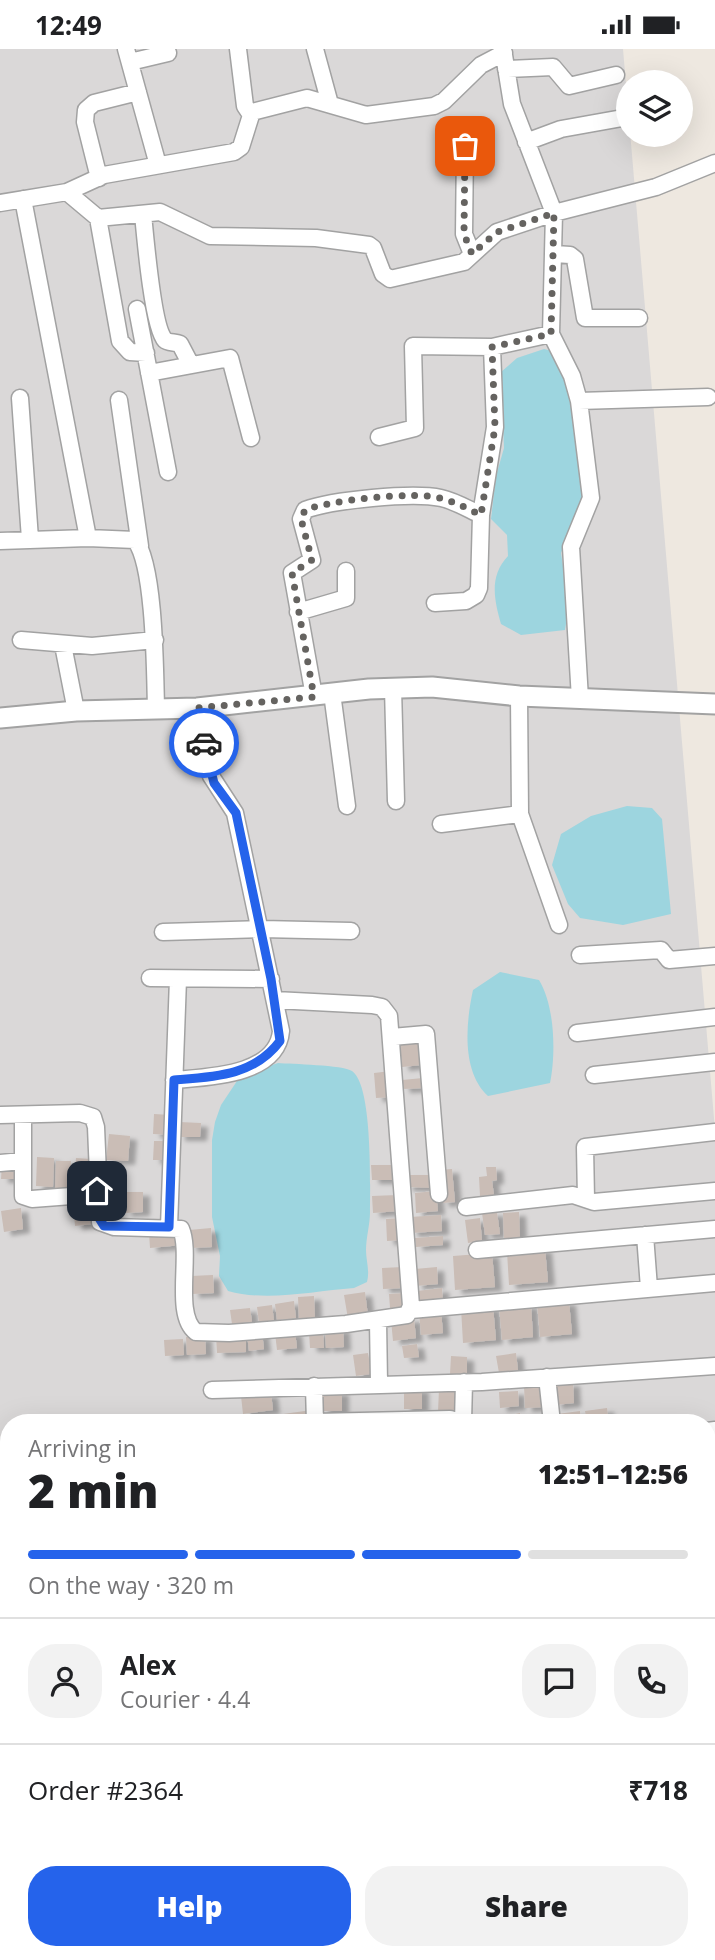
<!DOCTYPE html>
<html lang="en">
<head>
<meta charset="utf-8">
<style>
  body { margin:0; font-family:"Open Sans",sans-serif; background:#f2f2f2; color:#202124; height:100vh; display:flex; flex-direction:column; font-size:26px; white-space:nowrap }
  * { box-sizing:border-box; margin:0 }
  p { font-size:23px; color:#757577 }
  .icon { flex:none; width:38px; height:38px; fill:none; stroke:currentColor; stroke-width:2; stroke-linecap:round; stroke-linejoin:round }
  .map { position:relative; flex:1; overflow:hidden }
  .panel { position:absolute; left:0px; top:1365px; width:716px; height:546px; display:flex; flex-direction:column; background:#fff; border-radius:28px 28px 0 0; box-shadow:0 7px 28px #0002 }
  .panel>* { flex:none }
  .buttons { position:absolute; left:616px; top:21px; display:grid; gap:14px }
  .buttons a { display:grid; place-items:center; width:77px; height:77px; border-radius:50%; background:#fff; box-shadow:0 7px 28px #0002; font-size:35px }
  .pin { position:absolute; display:grid; place-items:center; width:60px; height:60px; color:#fff; margin:-30px; border-radius:14px; box-shadow:0 4px 10px #0006 }
  .courier { position:absolute; display:grid; place-items:center; width:70px; height:70px; margin:-35px; border:5px solid #2563eb; border-radius:50%; background:#fff; color:#222; box-shadow:0 2px 9px #0007 }
  .headline em { font-style:normal; font-weight:800 }
  .headline div { display:flex; flex-direction:column-reverse }
  .headline { display:flex; align-items:center; justify-content:space-between; height:119px; padding:0 28px }
  h1 { font-size:46px; font-weight:800; line-height:52px }
  .bar { display:grid; grid-template-columns:repeat(4,1fr); gap:10px 7px; align-content:center; height:84px; padding:0 28px }
  .bar i { height:9px; border-radius:5px; background:#e0e0e0 }
  .bar .on { background:#2563eb }
  .bar p { grid-column:span 4 }
  .line { display:flex; align-items:center; gap:18px; padding:0 28px; border-top:2px solid #e0e0e0 }
  .line div { flex:1 }
  .round { display:grid; place-items:center; flex:none; width:74px; height:74px; border-radius:28px; background:#f2f2f2 }
  .cta { display:flex; gap:14px; margin-top:auto; padding:14px 28px }
  .cta a { flex:1; height:80px; border-radius:28px; background:#2563eb; color:#fff; font-size:28px; font-weight:800; line-height:80px; text-align:center }
  .cta a+a { background:#f2f2f2; color:#202124 }
  .status { display:flex; justify-content:space-between; align-items:center; height:49px; padding:0 35px; background:#fff; direction:ltr }
  .status svg { height:19px; fill:currentColor }
  .map>svg:first-child { display:block }
  .residential { fill:#dad8d8; fill-rule:evenodd }
  .water { fill:#9dd5df }
  .lines { fill:none; stroke-linecap:round; stroke-linejoin:round }
  .stream { stroke:#9dd5df; stroke-width:4.5 }
  .building { fill:#cabdb6; filter:url(#shadow) }
  .minor-casing { stroke:#a2a2a2; stroke-width:19 }
  .tertiary-casing { stroke:#a2a2a2; stroke-width:23 }
  .minor { stroke:#fff; stroke-width:16 }
  .tertiary { stroke:#fff; stroke-width:19 }
  .done { stroke:#656360; stroke-width:7; stroke-dasharray:0 12.6 }
  .route { stroke:#2563eb; stroke-width:9 }
</style>
</head>
<body>
<div class="status"><b>12:49</b><svg viewBox="0 0 49 12"><path d="M0 12V9h3v3zM5 12V6h3v6zM10 12V3h3v9zM15 12V0h3v12zM26 1h20v11H26zM47 4h2v5h-2z"/></svg></div>
<div class="map">
<svg width="715" height="1911" viewBox="0 0 715 1911">
  <defs>
    <filter id="shadow"><feDropShadow dx="7" dy="4" stdDeviation="2" flood-color="#0004"/></filter>
  </defs>
  <rect width="100%" height="100%" fill="#eee8e0"/>
  <!-- residential -->
  <path class="residential" d="M0 0H623L715 1081V1911H0ZM9 1374H707V1902H9Z"/>
  <!-- water -->
  <path class="water" d="M544 300 552 302 567 335 573 360 584 449 561 504 569 556 565 581 521 586 501 575C494 550 489 527 508 507L507 486 491 470 496 427 504 399 501 323 517 309Z
    M627 757 652 759 662 770 671 865 623 876 580 869 568 855 552 816 561 785 591 767Z
    M500 923 539 931C555 957 556 1005 550 1034L488 1047C461 1022 466 973 473 941Z
    M278 1014C291 1015 343 1016 352 1022 373 1036 370 1137 370 1163 370 1176 366 1188 366 1201 366 1212 370 1222 367 1233L354 1239C313 1242 267 1253 228 1242L219 1227 220 1207 212 1168V1091L215 1073 221 1056 237 1032 246 1025Z
    M242 1902H452L451 1911H243Z"/>
  <g class="lines">
    <!-- stream -->
    <path class="stream" d="M222 1911V1902"/>
  </g>
  <!-- building -->
  <path class="building" d="M419 994 421 1016 402 1018 400 995Z
    M391 1022 393 1048 376 1049 374 1024Z
    M423 1029 424 1039 403 1040 402 1031Z
    M154 1065 171 1066 170 1086 153 1085Z
    M179 1073 201 1074 200 1088H178Z
    M109 1085 130 1087 128 1112 106 1111Z
    M154 1092H170L169 1111H153Z
    M37 1108 54 1109 53 1138 36 1137Z
    M76 1109 92 1110 90 1130 74 1128Z
    M56 1112H71V1139H55Z
    M2 1115H21V1130H1Z
    M371 1116H397V1131H372Z
    M486 1118H496L497 1131 492 1132 494 1146 480 1147 479 1128 487 1127Z
    M452 1120 455 1153 442 1154 439 1121Z
    M407 1126H435V1139L406 1138Z
    M436 1142 438 1162 416 1164 415 1144Z
    M124 1143H143V1163L125 1164Z
    M398 1146 399 1162 373 1164 372 1147Z
    M91 1150 93 1175 75 1177 73 1151Z
    M21 1159 23 1180 4 1183 1 1162Z
    M497 1163 500 1185 485 1186 482 1164Z
    M519 1163 520 1189 504 1190 503 1164Z
    M441 1166 442 1182 411 1184 410 1168Z
    M402 1169 403 1191 387 1192 386 1170Z
    M480 1169 482 1192 468 1194 465 1171Z
    M211 1179 212 1198 190 1199 189 1181Z
    M180 1182 182 1196 150 1199 149 1184Z
    M443 1187V1196L416 1198 415 1189Z
    M545 1199 548 1233 509 1236 507 1203Z
    M492 1204 495 1238 455 1241 453 1207Z
    M403 1218 404 1239 383 1240 382 1219Z
    M437 1218 438 1235 416 1237 415 1220Z
    M213 1226 214 1244 192 1245 191 1227Z
    M442 1239 443 1256 418 1258 417 1242Z
    M365 1243 368 1267 348 1270 344 1246Z
    M405 1244 406 1258 390 1259 389 1245Z
    M314 1247 315 1269 299 1271 298 1248Z
    M294 1252 296 1269 277 1271 275 1255Z
    M569 1252 572 1285 540 1288 537 1254Z
    M531 1255 533 1288 502 1291 499 1257Z
    M272 1256 274 1272 259 1274 257 1258Z
    M493 1257 496 1291 463 1294 461 1259Z
    M250 1259 252 1273 232 1275 230 1261Z
    M441 1262 443 1284 421 1286 419 1263Z
    M414 1269 416 1289 393 1292 391 1271Z
    M343 1279 344 1298 326 1299 325 1280Z
    M295 1282 297 1299 277 1301 275 1284Z
    M323 1282 324 1299H310L309 1283Z
    M262 1283 264 1300 249 1302 247 1285Z
    M246 1285V1303L217 1304 216 1287Z
    M205 1287 206 1305 187 1306 186 1288Z
    M183 1290 184 1306 165 1307 164 1291Z
    M417 1295 419 1308 404 1309 402 1297Z
    M368 1304 371 1325 356 1327 353 1306Z
    M516 1304 518 1321 499 1324 496 1307Z
    M451 1307 467 1308V1325H450Z
    M573 1333 574 1354 555 1356 553 1335Z
    M544 1335 546 1358 525 1359 524 1337Z
    M404 1339H422V1360H404Z
    M439 1340 458 1341 457 1363H438Z
    M322 1342H342V1362H322Z
    M518 1342 519 1357 500 1359 499 1343Z
    M271 1344 273 1361 243 1365 241 1347Z
    M607 1359 609 1374H587L585 1362Z
    M312 1361 313 1374H284L283 1365Z
    M580 1362 581 1374H558L557 1365Z
    M520 1364 522 1374H501L500 1368Z"/>
  <g class="lines">
    <!-- minor casing -->
    <g class="minor-casing">
      <path id="minor" d="M126 0 158 116
        M238 0 245 57 251 66
        M315 0 330 55
        M503 0 512 55 554 164 551 285 572 327 579 352 591 449 571 498 580 650
        M130 13 168 4
        M506 20 553 18 569 37 616 26
        M526 93 561 80 628 68
        M465 97 464 185 472 205
        M99 129 85 73 86 61 94 54 138 43
        M67 143 104 126 234 103 241 98 252 63 307 49 366 66 434 57 444 52 481 16 504 4
        M23 150 88 489
        M0 154 67 143 98 169 160 163 210 187 316 189 369 196 373 199 383 225 390 230 464 213 497 183 554 164 656 138 715 114
        M143 165C145 186 153 279 165 291 168 294 176 293 180 295L191 316
        M98 169 120 292 130 303 146 304
        M555 205 570 206 575 210 585 269H639
        M137 260 168 423
        M149 324 230 309 251 389
        M20 349 30 490
        M119 351 140 497
        M579 352 708 348
        M379 388 415 379 413 297 492 298 551 285
        M0 492 88 489 135 491C155 516 155 625 156 659
        M435 554 466 552 476 546 479 539 481 466 495 378 492 298
        M298 563 346 549V522
        M21 591 92 597 155 591
        M63 596 76 662
        M393 639 396 752
        M332 644 347 757
        M314 647 292 524 312 511 301 470 305 461C332 451 412 443 441 449 455 452 468 460 481 466
        M519 647 520 765 559 876
        M441 775 520 765
        M163 883 262 880 351 882
        M580 906 661 901 669 911 715 907
        M150 929 271 930
        M577 984 715 968
        M392 988 426 985 439 1145
        M594 1026 715 1013
        M174 1031C207 1028 277 1027 281 982L235 764 211 727 197 659
        M0 1066 80 1064 93 1068 96 1078 100 1173 114 1178 181 1180C192 1205 173 1266 196 1283L229 1284 346 1275 407 1266 411 1257 389 967 382 958 372 956 275 951
        M23 1066V1147L32 1150 98 1145
        M0 1114 22 1112
        M586 1150 585 1098 715 1083
        M466 1158 573 1146 594 1153 715 1142
        M169 1178 178 930
        M645 1186 649 1239
        M477 1201 715 1180
        M411 1261 715 1234
        M378 1272 379 1334
        M547 1328 552 1374
        M314 1337 315 1374
        M212 1341 482 1333 715 1317
        M315 1373 450 1370 464 1374
        M463 1373 464 1333
        M707 1382 715 1381
        M707 1499H715
        M707 1661H715
        M707 1759H715
        M0 1797 9 1795
        M707 1814H715
        M0 1854 9 1853
        M707 1868 715 1867
        M88 1902V1911
        M486 1902 487 1911
        M540 1902 541 1911
        M594 1902V1911"/>
    </g>
    <!-- tertiary casing -->
    <g class="tertiary-casing">
      <path id="tertiary" d="M0 669 76 662 197 659 369 640 432 638 519 647 715 655
        M0 1527 9 1543
        M187 1902V1911"/>
    </g>
    <!-- minor -->
    <use href="#minor" class="minor"/>
    <!-- tertiary -->
    <use href="#tertiary" class="tertiary"/>
  </g>
  <g class="lines">
    <!-- done -->
    <path class="done" d="M204 694 197 659 314 648 292 524 312 511 301 470 305 461C331 451 408 443 435 448 452 451 466 459 481 466L495 378 492 298 551 285 554 164 497 183 472 205 464 185 465 97"/>
    <!-- route -->
    <path class="route" d="M97 1142 99 1169 104 1177 169 1178 174 1031C214 1028 254 1027 280 992L271 930 236 764 214 734 204 694"/>
  </g>
</svg>
<div class="buttons">
<a><svg class="icon" aria-label="layers" viewBox="0 0 24 24"><path d="M12 4l9 5-9 5-9-5zM3 14l9 5 9-5"/></svg></a>
</div>
<div class="pin" style="left:465px;top:97px;background:#ea580c"><svg class="icon" aria-label="bag" viewBox="0 0 24 24"><path d="M5 8h14l-1 12H6zM9 8a3 3 0 0 1 6 0"/></svg></div>
<div class="pin" style="left:97px;top:1142px;background:#1f2937"><svg class="icon" aria-label="home" viewBox="0 0 24 24"><path d="M3 11l9-7 9 7M6 9v11h12V9"/></svg></div>
<div class="courier" style="left:204px;top:694px"><svg class="icon" aria-label="car" viewBox="0 0 24 24"><path d="M5 17H2v-5l4-1 3-4h7l3 4 3 1v5h-3M9 17h6M6 11h13"/><circle cx="7" cy="17" r="2"/><circle cx="17" cy="17" r="2"/></svg></div>
<section class="panel">
<div class="headline"><div><h1>2 min</h1><p>Arriving in</p></div><em>12:51–12:56</em></div>
<div class="bar"><i class="on"></i><i class="on"></i><i class="on"></i><i></i><p>On the way · 320 m</p></div>
<div class="line" style="height:126px"><a class="round"><svg class="icon" aria-label="person" viewBox="0 0 24 24"><circle cx="12" cy="8" r="4"/><path d="M4 21q1-7 8-7t8 7"/></svg></a><div><b>Alex</b><p>Courier · 4.4</p></div><a class="round"><svg class="icon" aria-label="chat" viewBox="0 0 24 24"><path d="M4 5h16v11H9l-5 4z"/></svg></a><a class="round"><svg class="icon" aria-label="phone" viewBox="0 0 24 24"><path d="M5 4h4l2 5-3 2q2 4 5 5l2-3 5 2v4C11 20 4 13 5 4z"/></svg></a></div>
<div class="line" style="height:91px"><div>Order #2364</div><b>₹718</b></div>
<div class="cta"><a>Help</a><a>Share</a></div>
</section>
</div>
</body>
</html>
